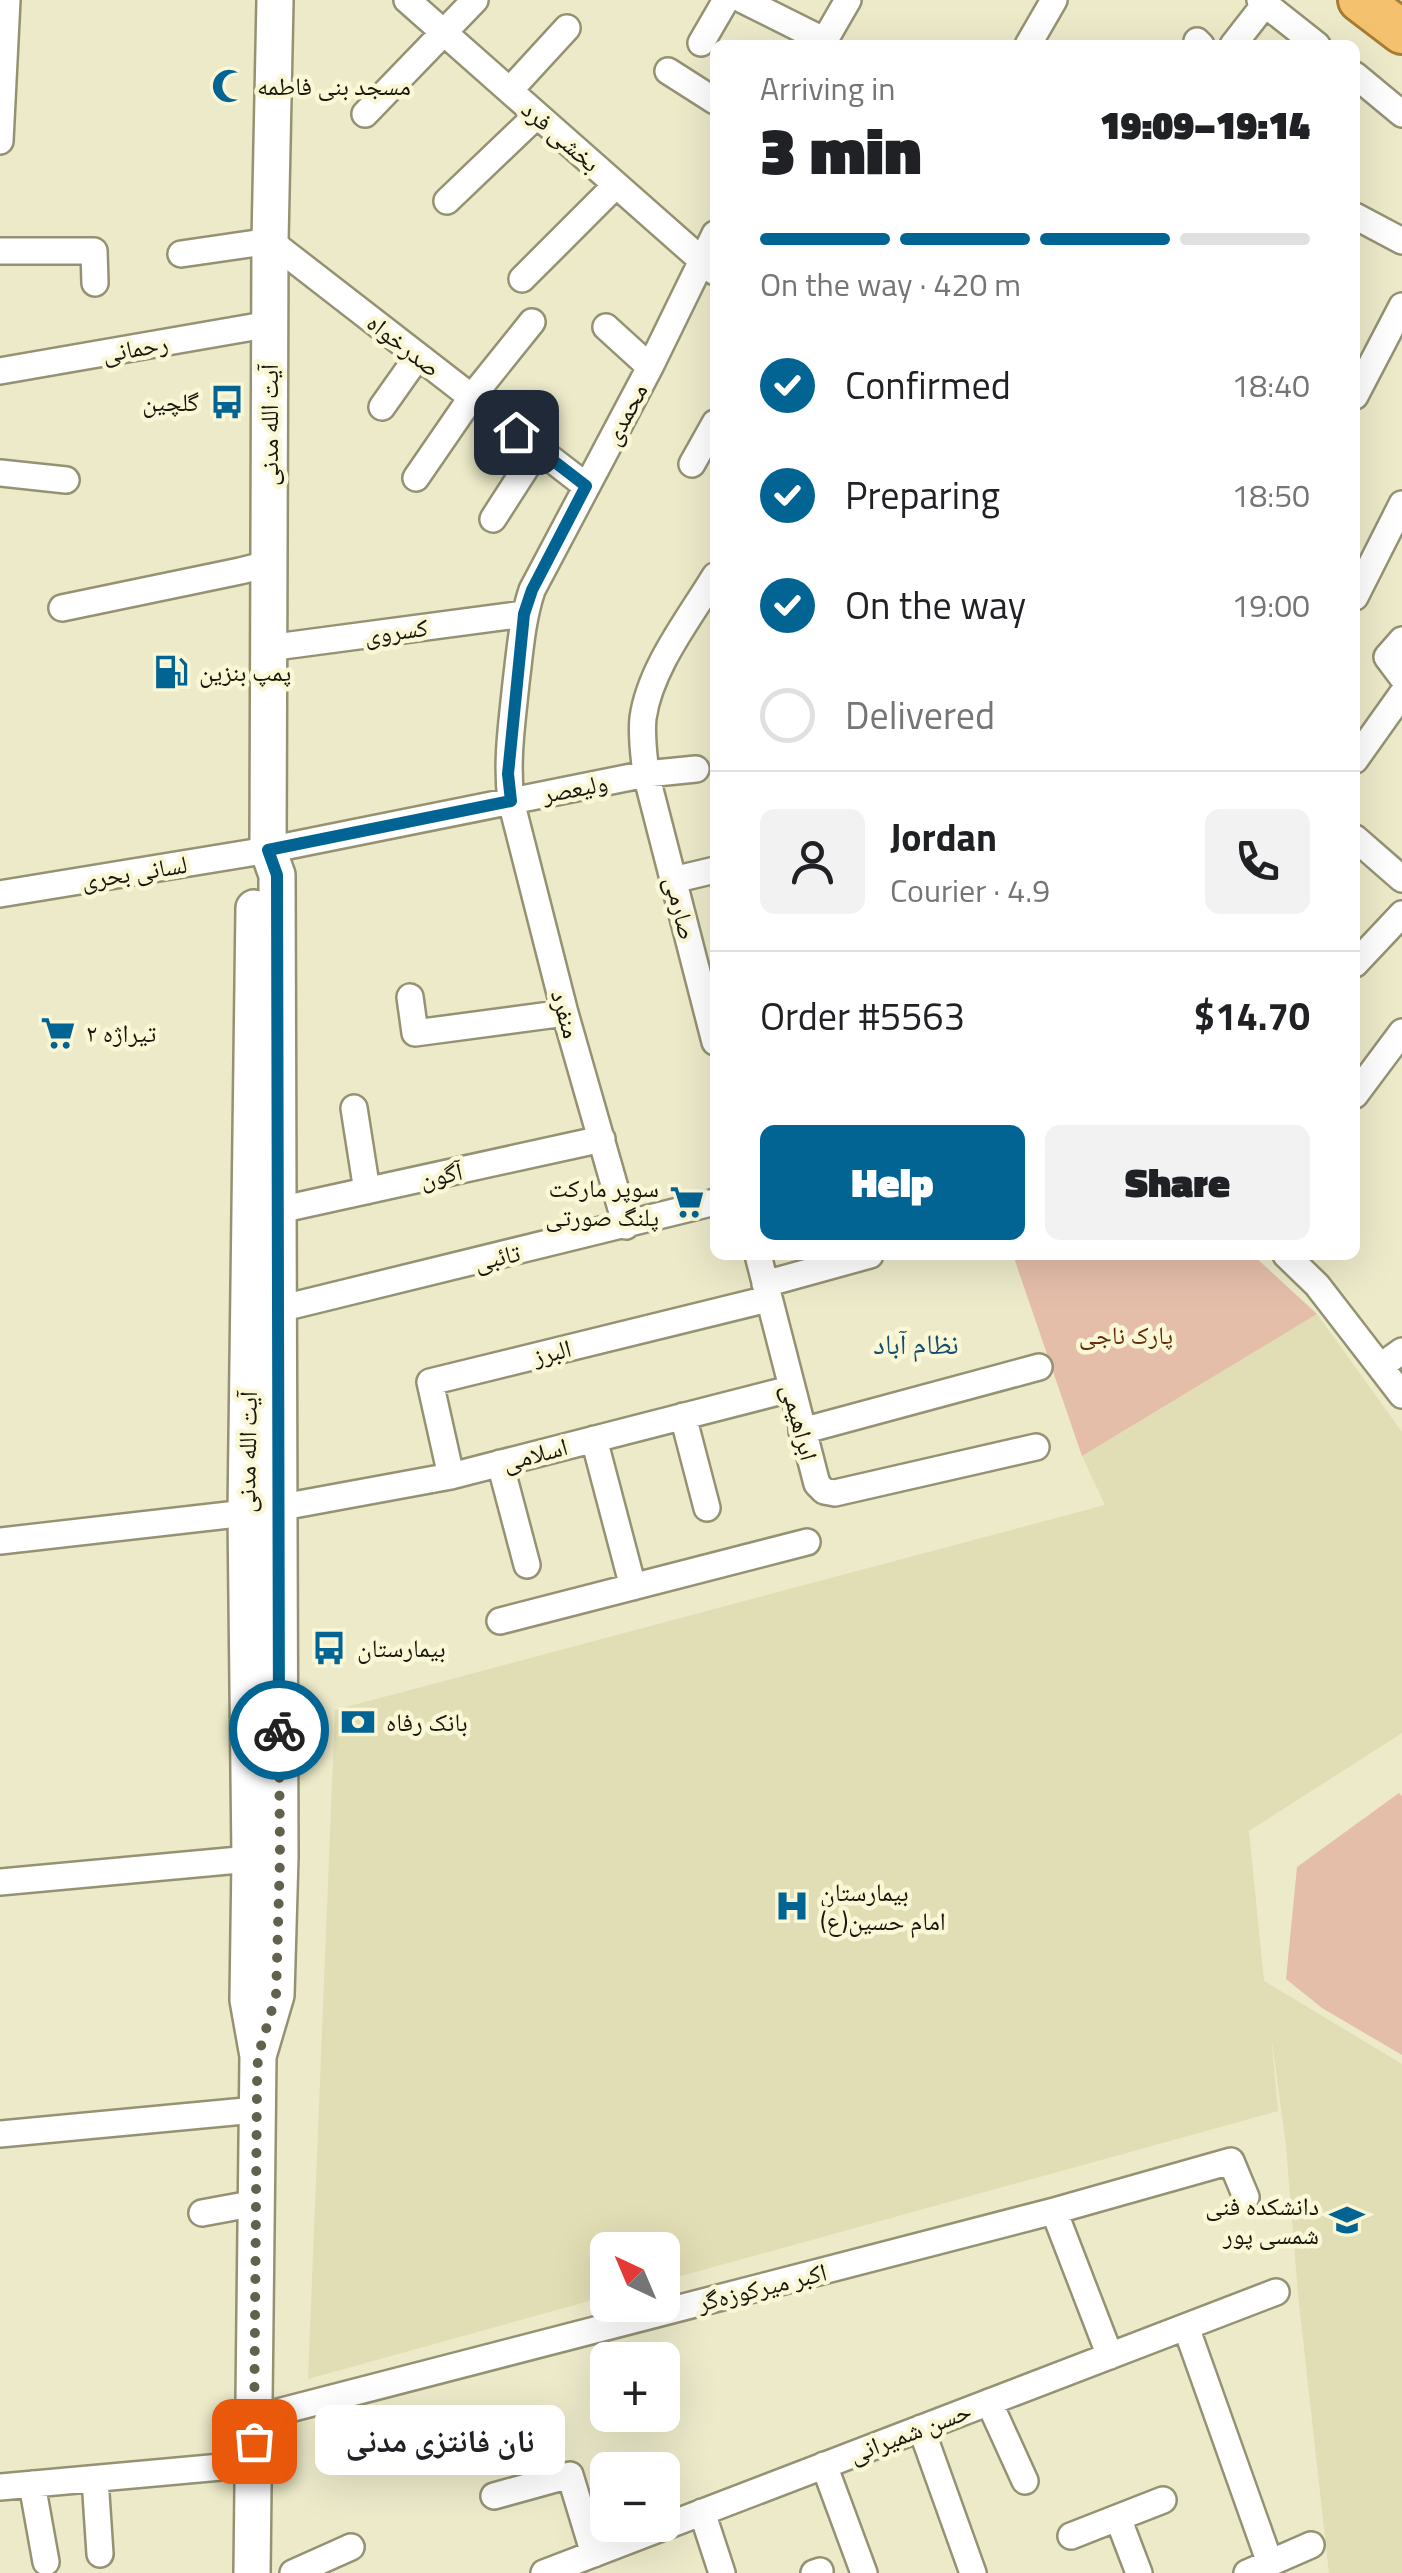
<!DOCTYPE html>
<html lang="en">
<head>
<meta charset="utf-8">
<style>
  body { margin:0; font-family:"Titillium Web","Noto Naskh Arabic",sans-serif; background:#f2f2f2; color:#202124; height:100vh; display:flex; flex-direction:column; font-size:38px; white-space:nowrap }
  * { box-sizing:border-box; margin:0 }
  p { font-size:32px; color:#757577 }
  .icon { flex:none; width:55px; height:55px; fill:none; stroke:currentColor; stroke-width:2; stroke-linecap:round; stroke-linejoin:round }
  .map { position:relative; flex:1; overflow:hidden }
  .side { position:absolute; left:710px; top:40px; width:650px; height:1220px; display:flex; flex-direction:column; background:#fff; border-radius:15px; box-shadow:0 10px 40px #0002 }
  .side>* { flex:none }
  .needle { width:65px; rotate:316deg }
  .buttons { position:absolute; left:590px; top:2232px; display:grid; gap:20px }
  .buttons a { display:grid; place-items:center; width:90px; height:90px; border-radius:15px; background:#fff; box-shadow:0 10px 40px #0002; font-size:50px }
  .pin { position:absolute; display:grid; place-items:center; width:85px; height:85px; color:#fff; margin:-42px; border-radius:20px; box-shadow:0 5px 15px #0006 }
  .courier { position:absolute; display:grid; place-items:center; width:100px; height:100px; margin:-50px; border:8px solid #026493; border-radius:50%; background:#fff; color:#222; box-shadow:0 2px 12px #0007 }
  .bubble { position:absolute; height:70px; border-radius:15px; background:#fff; box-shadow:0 10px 40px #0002; font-size:32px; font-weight:800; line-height:70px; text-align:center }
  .summary em { font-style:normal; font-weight:800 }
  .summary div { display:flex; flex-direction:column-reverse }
  .summary { display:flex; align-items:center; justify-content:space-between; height:170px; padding:0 50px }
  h1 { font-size:65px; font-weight:800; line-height:75px }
  .bar { display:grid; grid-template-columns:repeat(4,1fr); gap:15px 10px; align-content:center; height:120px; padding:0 50px }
  .bar i { height:12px; border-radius:8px; background:#e0e0e0 }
  .bar .active { background:#026493 }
  .bar p { grid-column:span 4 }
  .line { display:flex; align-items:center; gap:25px; padding:0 50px; border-top:2px solid #e0e0e0 }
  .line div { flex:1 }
  .round { display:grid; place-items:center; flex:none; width:105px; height:105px; border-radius:15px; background:#f2f2f2 }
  ol { padding:0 50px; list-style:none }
  li { display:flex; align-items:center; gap:30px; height:110px }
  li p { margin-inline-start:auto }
  li .icon { padding:10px; border-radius:50%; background:#026493; color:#fff; stroke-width:4 }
  li:last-child { color:#757577 }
  li i { width:55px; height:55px; border:5px solid #e0e0e0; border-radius:50% }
  .action { display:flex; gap:20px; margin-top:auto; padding:20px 50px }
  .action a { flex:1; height:115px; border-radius:15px; background:#026493; color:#fff; font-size:40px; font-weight:800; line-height:115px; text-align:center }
  .action a+a { background:#f2f2f2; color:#202124 }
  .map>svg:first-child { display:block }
  .built { fill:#e1ddb4 }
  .green { fill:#e5beaa }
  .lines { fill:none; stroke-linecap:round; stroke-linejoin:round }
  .minor-casing { stroke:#959274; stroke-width:30 }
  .secondary-casing { stroke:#959274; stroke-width:40 }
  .trunk-casing { stroke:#a67c34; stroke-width:48 }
  .minor { stroke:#fff; stroke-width:25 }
  .secondary { stroke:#fff; stroke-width:35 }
  .trunk { stroke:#f4c26e; stroke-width:42 }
  .done { stroke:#62614e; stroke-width:10; stroke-dasharray:0 18 }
  .route { stroke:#026493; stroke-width:12 }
  .labels { text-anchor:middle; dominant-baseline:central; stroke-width:9; stroke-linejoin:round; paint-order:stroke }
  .poi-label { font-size:25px; fill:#18170b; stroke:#faf7d6; text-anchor:start }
  .street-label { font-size:25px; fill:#18170b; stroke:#faf7d6 }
  .park-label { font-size:25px; fill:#602c09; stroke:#faf7d6 }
  .neighbourhood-label { font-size:28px; fill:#144d6f; stroke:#faf7d6 }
</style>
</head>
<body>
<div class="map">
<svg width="1402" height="2573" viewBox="0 0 1402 2573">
  <rect width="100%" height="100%" fill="#eceac9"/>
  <!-- built -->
  <path class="built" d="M1317 1314 1402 1432V1733L1249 1831 1264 1981 1402 2064V2573H1329L1298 2294 1286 2146 1271 2034 1278 2111 663 2281 662 2250H608L607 2296 308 2379 335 1710 1105 1505 1082 1456Z"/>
  <!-- green -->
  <path class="green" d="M1013 1255H1253L1317 1314 1082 1456Z
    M1399 1793 1402 1796V2055L1322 2008 1286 1979 1297 1867Z"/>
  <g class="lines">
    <!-- minor casing -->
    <g class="minor-casing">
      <path id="minor" d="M407 0 715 272
        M743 0 825 41
        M1260 0 1317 45
        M1197 41 1201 45
        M701 43 726 0
        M822 45 848 0
        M1028 45 1054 0
        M1233 45 1265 4
        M668 71 715 101
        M1355 75 1402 114
        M510 90 567 28
        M365 114 475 0
        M0 141 7 0
        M447 201 537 115
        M1355 216 1402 241
        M0 251H94L95 283
        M181 254 270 241 586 486
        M522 279 616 185
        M606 327 650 367
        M0 371 270 324
        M1355 396 1402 306
        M382 407 418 356
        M692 464 715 423
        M0 473 66 480
        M416 478 471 398 532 322
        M493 519 538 449
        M715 576C689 619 650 668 643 718 641 737 644 755 646 774L715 1042
        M1355 597 1402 504
        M62 608 240 571 268 564
        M1402 640 1387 657 1402 677
        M268 648 524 614
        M1355 760 1402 694
        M1355 838 1402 879
        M673 880 715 870
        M0 894 268 850 646 774 696 769
        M1355 964 1402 914
        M410 997 415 1033 565 1013
        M1355 1095 1402 1032
        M354 1108 367 1191
        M279 1210 602 1139
        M626 1226 565 1013 511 801C506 761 512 723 516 683 520 651 522 620 532 590L650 367 715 234
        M758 1255 817 1484 824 1491 835 1493 1036 1447
        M1286 1255 1317 1285 1402 1395
        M765 1284 870 1255
        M279 1309 715 1202
        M1381 1366 1402 1351
        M683 1416 707 1508
        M802 1431 1039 1367
        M594 1439 633 1587
        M500 1463 527 1565
        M451 1476 430 1382 768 1299
        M277 1508 451 1476 790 1389
        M0 1541 246 1513
        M500 1621 807 1542
        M0 1882 250 1859
        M0 2134 256 2110
        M1054 2211 1110 2356
        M202 2213 256 2203
        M1186 2327 1270 2563
        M989 2402 1025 2481
        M255 2418 1054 2211 1231 2161 1246 2197
        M921 2428 973 2573
        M824 2465 864 2573
        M95 2479 100 2554
        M32 2484 46 2562
        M0 2487 254 2464
        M494 2496 570 2475 594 2554
        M702 2512 722 2573
        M1118 2518 1139 2573
        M1071 2536 1163 2500
        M293 2573 351 2547
        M544 2573 1276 2292
        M814 2573 820 2571
        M1247 2573 1311 2545"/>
    </g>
    <!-- secondary casing -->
    <g class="secondary-casing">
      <path id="secondary" d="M258 2056 276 1995 280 1857 277 875 268 850 270 241 275 0
        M252 2573 258 2056 248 2000 250 1859 246 1513 254 908"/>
    </g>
    <!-- trunk casing -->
    <g class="trunk-casing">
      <path id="trunk" d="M1360 0 1402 32"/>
    </g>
    <!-- minor -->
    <use href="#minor" class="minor"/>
    <!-- secondary -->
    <use href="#secondary" class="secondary"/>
    <!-- trunk -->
    <use href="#trunk" class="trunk"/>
  </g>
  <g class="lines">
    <!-- done -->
    <path class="done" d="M254 2441 257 2083 258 2056 276 1996 280 1857 279 1730"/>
    <!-- route -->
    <path class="route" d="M279 1730 277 875 268 850 511 801 508 774 524 614 532 590 586 486 516 432"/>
  </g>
  <!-- icons -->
  <defs>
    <g id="mosque-bare" transform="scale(2.7)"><path d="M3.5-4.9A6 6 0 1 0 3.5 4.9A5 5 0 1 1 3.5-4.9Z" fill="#026493" stroke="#faf7d6" stroke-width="2.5" paint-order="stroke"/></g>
    <g id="bus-bare" transform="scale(2.7)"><path d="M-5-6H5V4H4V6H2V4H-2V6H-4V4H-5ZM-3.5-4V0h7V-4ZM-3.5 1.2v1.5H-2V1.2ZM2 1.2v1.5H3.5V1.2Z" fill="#026493" stroke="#faf7d6" stroke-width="2.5" paint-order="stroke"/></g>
    <g id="fuel-bare" transform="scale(2.7)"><path d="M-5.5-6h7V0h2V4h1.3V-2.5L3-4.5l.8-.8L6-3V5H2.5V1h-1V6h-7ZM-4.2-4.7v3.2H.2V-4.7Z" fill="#026493" stroke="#faf7d6" stroke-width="2.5" paint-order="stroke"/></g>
    <g id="supermarket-bare" transform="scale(2.7)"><path d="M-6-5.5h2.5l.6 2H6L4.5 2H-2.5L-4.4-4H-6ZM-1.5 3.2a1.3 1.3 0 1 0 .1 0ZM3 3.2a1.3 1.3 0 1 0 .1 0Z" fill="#026493" stroke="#faf7d6" stroke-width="2.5" paint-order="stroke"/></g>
    <g id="bank-bare" transform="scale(2.7)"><path d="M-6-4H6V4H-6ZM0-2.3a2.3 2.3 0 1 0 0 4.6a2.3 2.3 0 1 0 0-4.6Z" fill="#026493" stroke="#faf7d6" stroke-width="2.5" paint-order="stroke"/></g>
    <g id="hospital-bare" transform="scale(2.7)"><path d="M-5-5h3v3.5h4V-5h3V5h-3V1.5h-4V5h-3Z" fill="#026493" stroke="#faf7d6" stroke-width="2.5" paint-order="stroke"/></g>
    <g id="university-bare" transform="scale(2.7)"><path d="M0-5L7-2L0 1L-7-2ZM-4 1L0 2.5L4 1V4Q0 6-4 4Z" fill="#026493" stroke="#faf7d6" stroke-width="2.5" paint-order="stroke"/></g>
  </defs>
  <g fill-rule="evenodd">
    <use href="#mosque-bare" x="229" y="86"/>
    <use href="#bus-bare" x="227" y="402"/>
    <use href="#fuel-bare" x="171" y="672"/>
    <use href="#supermarket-bare" x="58" y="1033"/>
    <use href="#supermarket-bare" x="687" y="1202"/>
    <use href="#bus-bare" x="329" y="1648"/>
    <use href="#bank-bare" x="358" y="1722"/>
    <use href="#hospital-bare" x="792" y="1906"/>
    <use href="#university-bare" x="1347" y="2220"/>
  </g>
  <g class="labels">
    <!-- poi labels -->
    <g class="poi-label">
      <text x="257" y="86">مسجد بنی فاطمه</text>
      <text x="199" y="402" text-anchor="end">گلچین</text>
      <text x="199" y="672">پمپ بنزین</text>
      <text x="86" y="1033">تیراژه ۲</text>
      <text x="659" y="1188" text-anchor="end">سوپر مارکت<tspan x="659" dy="29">پلنگ صورتی</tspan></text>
      <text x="357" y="1648">بیمارستان</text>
      <text x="386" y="1722">بانک رفاه</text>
      <text x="820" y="1892">بیمارستان<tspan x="820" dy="29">امام حسین(ع)</tspan></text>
      <text x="1319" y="2206" text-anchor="end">دانشکده فنی<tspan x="1319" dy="29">شمسی پور</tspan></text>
    </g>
    <!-- street labels -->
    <g class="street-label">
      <text transform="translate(561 136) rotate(41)">بخشی فرد</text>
      <text transform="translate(404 345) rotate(38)">صدرخواه</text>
      <text transform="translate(135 348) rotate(-10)">رحمانی</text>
      <text transform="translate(625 414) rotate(-62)">محمدی</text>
      <text transform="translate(269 425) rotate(-90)">آیت الله مدنی</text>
      <text transform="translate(396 631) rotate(-8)">کسروی</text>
      <text transform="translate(575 788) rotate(-11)">ولیعصر</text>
      <text transform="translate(134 872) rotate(-9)">لسانی بحری</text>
      <text transform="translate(681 908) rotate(76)">صارمی</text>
      <text transform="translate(566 1014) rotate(74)">منفرد</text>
      <text transform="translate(441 1175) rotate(-12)">آگون</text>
      <text transform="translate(497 1257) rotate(-13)">تائبی</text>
      <text transform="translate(552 1352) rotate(-14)">البرز</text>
      <text transform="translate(800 1422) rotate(75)">ابراهیمی</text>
      <text transform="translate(247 1452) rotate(-89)">آیت الله مدنی</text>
      <text transform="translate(535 1454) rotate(-15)">اسلامی</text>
      <text transform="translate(762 2287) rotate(-14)">اکبر میرکوزه‌گر</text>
      <text transform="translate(910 2432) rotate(-21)">حسن شمیرانی</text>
    </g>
    <!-- park labels -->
    <g class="park-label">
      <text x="1126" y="1335">پارک ناجی</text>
    </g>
    <!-- neighbourhood labels -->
    <g class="neighbourhood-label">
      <text x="916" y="1343">نظام آباد</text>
    </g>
  </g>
</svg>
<div class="buttons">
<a><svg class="needle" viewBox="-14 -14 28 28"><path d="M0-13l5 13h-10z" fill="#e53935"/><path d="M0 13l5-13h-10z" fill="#757577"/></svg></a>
<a>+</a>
<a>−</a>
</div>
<div class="pin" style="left:254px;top:2441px;background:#ea580c"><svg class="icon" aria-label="bag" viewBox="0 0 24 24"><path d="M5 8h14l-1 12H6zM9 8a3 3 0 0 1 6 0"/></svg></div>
<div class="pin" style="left:516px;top:432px;background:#1f2937"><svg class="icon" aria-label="home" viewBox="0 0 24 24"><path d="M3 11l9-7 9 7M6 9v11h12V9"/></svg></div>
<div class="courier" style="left:279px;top:1730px"><svg class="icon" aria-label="bike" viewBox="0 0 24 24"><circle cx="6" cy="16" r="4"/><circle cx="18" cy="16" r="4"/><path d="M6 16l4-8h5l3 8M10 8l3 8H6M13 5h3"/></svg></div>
<div class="bubble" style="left:315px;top:2405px;width:250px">نان فانتزی مدنی</div>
<section class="side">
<div class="summary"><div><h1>3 min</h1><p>Arriving in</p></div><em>19:09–19:14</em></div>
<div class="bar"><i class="active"></i><i class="active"></i><i class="active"></i><i></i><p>On the way · 420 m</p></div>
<ol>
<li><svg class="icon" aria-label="check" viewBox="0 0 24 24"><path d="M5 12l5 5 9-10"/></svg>Confirmed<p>18:40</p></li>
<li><svg class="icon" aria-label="check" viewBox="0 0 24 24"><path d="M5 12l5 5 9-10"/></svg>Preparing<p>18:50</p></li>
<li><svg class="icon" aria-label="check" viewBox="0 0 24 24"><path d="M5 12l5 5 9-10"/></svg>On the way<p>19:00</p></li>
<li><i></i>Delivered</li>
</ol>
<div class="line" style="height:180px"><a class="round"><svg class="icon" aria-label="person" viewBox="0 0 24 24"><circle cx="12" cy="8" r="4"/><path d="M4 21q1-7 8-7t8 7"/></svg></a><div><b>Jordan</b><p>Courier · 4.9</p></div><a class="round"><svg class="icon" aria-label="phone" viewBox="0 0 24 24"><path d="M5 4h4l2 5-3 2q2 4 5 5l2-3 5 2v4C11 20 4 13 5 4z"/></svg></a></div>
<div class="line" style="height:130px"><div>Order #5563</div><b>$14.70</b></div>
<div class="action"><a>Help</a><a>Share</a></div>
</section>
</div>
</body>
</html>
